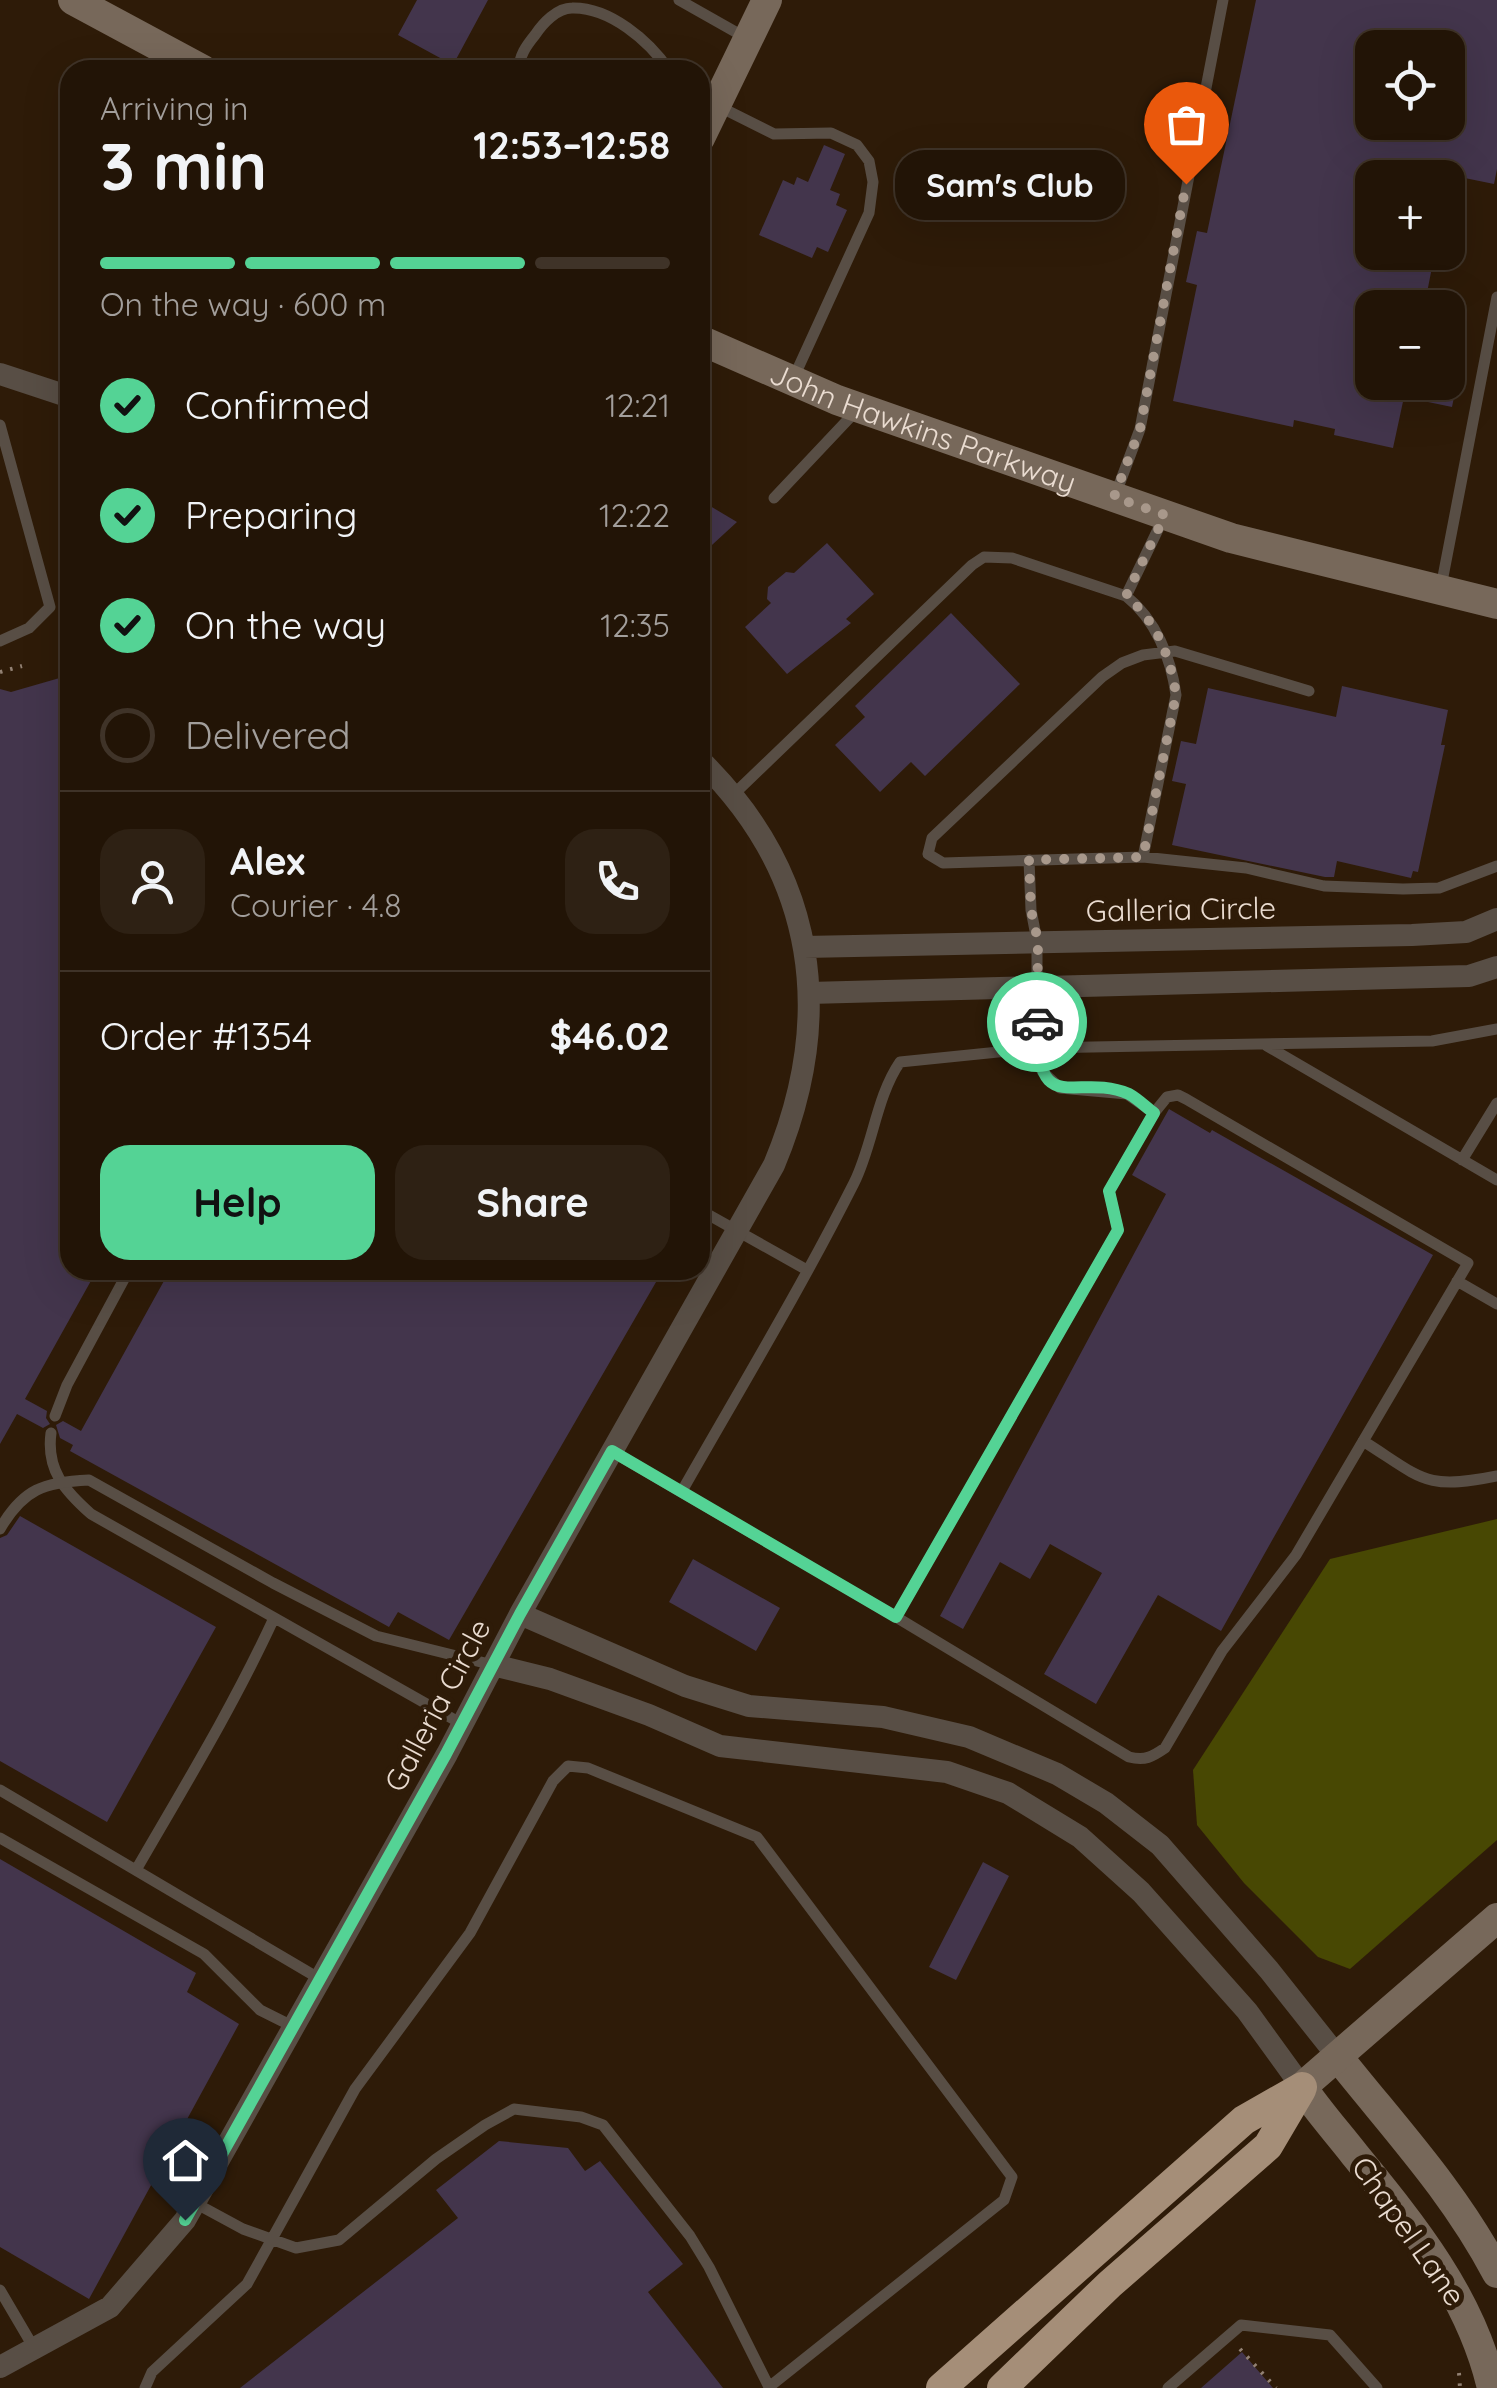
<!DOCTYPE html>
<html lang="en">
<head>
<meta charset="utf-8">
<style>
  body { margin:0; font-family:Quicksand,sans-serif; background:#2e2114; color:#f1f3f6; height:100vh; display:flex; flex-direction:column; font-size:38px; white-space:nowrap }
  * { box-sizing:border-box; margin:0 }
  p { font-size:32px; color:#a29e9b }
  .icon { flex:none; width:55px; height:55px; fill:none; stroke:currentColor; stroke-width:2; stroke-linecap:round; stroke-linejoin:round }
  .map { position:relative; flex:1; overflow:hidden }
  .side { position:absolute; left:60px; top:60px; width:650px; height:1220px; display:flex; flex-direction:column; background:#221406; border-radius:30px; box-shadow:0 10px 40px #0002,0 0 0 2px #3f3328 }
  .side>* { flex:none }
  .buttons { position:absolute; left:1355px; top:30px; display:grid; gap:20px }
  .buttons a { display:grid; place-items:center; width:110px; height:110px; border-radius:20px; background:#221406; box-shadow:0 10px 40px #0002,0 0 0 2px #3f3328; font-size:50px }
  .pin { position:absolute; display:grid; place-items:center; width:85px; height:85px; color:#fff; margin:-102px -42px; border-radius:50% 50% 50% 0; rotate:-45deg; box-shadow:0 0 10px #0007 }
  .pin .icon { rotate:45deg }
  .courier { position:absolute; display:grid; place-items:center; width:100px; height:100px; margin:-50px; border:8px solid #54d395; border-radius:50%; background:#fff; color:#222; box-shadow:0 2px 12px #0007 }
  .bubble { position:absolute; height:70px; border-radius:30px; background:#221406; box-shadow:0 10px 40px #0002,0 0 0 2px #3f3328; font-size:32px; font-weight:800; line-height:70px; text-align:center }
  .summary em { font-style:normal; font-weight:800 }
  .summary div { display:flex; flex-direction:column-reverse }
  .summary { display:flex; align-items:center; justify-content:space-between; height:170px; padding:0 40px }
  h1 { font-size:65px; font-weight:800; line-height:75px }
  .bar { display:grid; grid-template-columns:repeat(4,1fr); gap:15px 10px; align-content:center; height:120px; padding:0 40px }
  .bar i { height:12px; border-radius:8px; background:#3f3328 }
  .bar .active { background:#54d395 }
  .bar p { grid-column:span 4 }
  .line { display:flex; align-items:center; gap:25px; padding:0 40px; border-top:2px solid #3f3328 }
  .line div { flex:1 }
  .round { display:grid; place-items:center; flex:none; width:105px; height:105px; border-radius:30px; background:#2e2114 }
  ol { padding:0 40px; list-style:none }
  li { display:flex; align-items:center; gap:30px; height:110px }
  li p { margin-inline-start:auto }
  li .icon { padding:10px; border-radius:50%; background:#54d395; color:#111; stroke-width:4 }
  li:last-child { color:#a29e9b }
  li i { width:55px; height:55px; border:5px solid #3f3328; border-radius:50% }
  .button { display:flex; gap:20px; margin-top:auto; padding:20px 40px }
  .button a { flex:1; height:115px; border-radius:30px; background:#54d395; color:#111; font-size:40px; font-weight:800; line-height:115px; text-align:center }
  .button a+a { background:#2e2114; color:#f1f3f6 }
  .map>svg:first-child { display:block }
  .forest { fill:#484803 }
  .building { fill:#43354c; fill-rule:evenodd }
  .lines { fill:none; stroke-linecap:round; stroke-linejoin:round }
  .path { stroke:#928173; stroke-width:4; stroke-dasharray:2.5 8; stroke-linecap:butt }
  .lane { stroke:#584e45; stroke-width:11 }
  .street { stroke:#584e45; stroke-width:22 }
  .secondary { stroke:#77685a; stroke-width:30 }
  .highway { stroke:#a58e78; stroke-width:30 }
  .lane-bridge { stroke:#584e45; stroke-width:11 }
  .done { stroke:#a8988b; stroke-width:10; stroke-dasharray:0 18 }
  .route { stroke:#54d395; stroke-width:12 }
  .labels { text-anchor:middle; dominant-baseline:central; stroke-width:10; stroke-linejoin:round; paint-order:stroke }
  .street-label { font-size:30px; fill:#eadcd1; stroke:#2e1b08 }
</style>
</head>
<body>
<div class="map">
<svg width="1497" height="2388" viewBox="0 0 1497 2388">
  <rect width="100%" height="100%" fill="#2e1b08"/>
  <!-- forest -->
  <path class="forest" d="M1497 1519V1840L1350 1969 1318 1957 1244 1883 1197 1825 1193 1770 1330 1559Z"/>
  <!-- building -->
  <path class="building" d="M417 0H488L453 65 398 35Z
    M1256 0H1497V169L1494 184 1450 175 1372 178V252H1435L1424 308H1372V382H1457L1452 407 1404 397 1393 448 1334 435 1335 429 1294 420 1293 427 1173 401 1197 285 1186 282 1197 231 1207 233ZM1372 48H1448V122H1372Z
    M824 145 845 154 830 190 840 194 836 205 847 210 828 252 817 247 812 258 759 235 783 180 794 185 797 177 808 182Z
    M700 500 737 522 700 556Z
    M827 543 874 594 846 619 851 623 787 674 745 627 771 603 767 599 768 587 786 572 794 573Z
    M951 613 1020 684 925 776 911 762 880 792 835 745 865 717 855 706Z
    M70 675V1270H97L25 1399 47 1411 46 1418 50 1424 43 1428 17 1414 0 1444V689L11 692Z
    M1342 686 1448 710 1441 745H1445L1418 872 1413 871 1411 878 1337 861 1334 877H1325L1172 845 1186 784 1172 781 1181 741 1196 744 1208 688 1336 717Z
    M1169 1109 1210 1133 1212 1130 1433 1255 1221 1631 1158 1595 1096 1704 1044 1674 1102 1573 1050 1544 1030 1579 1000 1562 963 1629 940 1616 1166 1194 1132 1175Z
    M170 1270H663L449 1640 398 1612 389 1627 70 1451 73 1445 60 1438 56 1425 63 1421 81 1431Z
    M20 1516 216 1627 107 1822 0 1761V1538L7 1535Z
    M693 1559 780 1608 756 1651 669 1602Z
    M0 1859 196 1973 187 1992 239 2024 89 2299 0 2247Z
    M983 1862 1009 1876 956 1980 929 1967Z
    M499 2141 568 2148 585 2171 600 2161 683 2264 648 2292 723 2388H240L458 2218 436 2190Z
    M1242 2352 1273 2388H1201Z"/>
  <g class="lines">
    <!-- path -->
    <path class="path" d="M0 672 22 666
      M1240 2349 1276 2388
      M1459 2373 1460 2388"/>
    <!-- lane -->
    <path class="lane" d="M679 0 748 39
      M519 70C519 56 526 46 535 35 543 23 557 8 572 8 610 7 649 41 669 70
      M718 106 774 134 831 133 857 145 869 161 873 182 869 213 794 377
      M0 425 50 607 29 628 0 641
      M1116 493 1140 429 1223 0
      M774 498 857 410
      M1441 587 1497 297
      M1126 596 1163 519
      M1309 691 1175 651 1143 655 1122 663 1102 677 932 838 928 854 943 863 1143 857 1246 868 1324 886 1403 889 1439 888 1497 866
      M734 794 972 565 984 557 1012 558 1126 596C1156 620 1171 658 1176 695L1143 857
      M1267 1046 1497 1180
      M1462 1160 1497 1103
      M700 1210 807 1270
      M1457 1281 1497 1304
      M55 1416 67 1385 129 1270
      M51 1433C46 1470 65 1491 91 1514L462 1724
      M1363 1441C1422 1478 1424 1491 1497 1476
      M611 1451 896 1617 1118 1230 1109 1191 1154 1113 1127 1094 1060 1088 1042 1071 1037 1048V941L1031 910 1029 860
      M682 1491C740 1389 801 1288 854 1183 873 1145 876 1097 900 1062L1037 1048 1432 1041 1497 1029
      M896 1617 1129 1757C1145 1761 1152 1757 1165 1748L1222 1651 1296 1555 1468 1263 1186 1099 1178 1095 1167 1097 1154 1113
      M0 1790 320 1979
      M0 1838 204 1954 260 2010 294 2027
      M136 1870C184 1787 234 1705 274 1618
      M0 2290 34 2348
      M145 2388 152 2372 247 2284 355 2089 470 1933 553 1781 568 1766 588 1768 757 1837 1012 2177 1004 2200 769 2387 709 2267 690 2236 603 2125 581 2117 514 2109 485 2125 436 2159 339 2240 296 2248 243 2229 195 2203
      M1168 2388 1241 2325 1330 2335 1377 2388"/>
    <!-- street -->
    <path class="street" d="M0 374 70 397
      M804 947 1412 935 1466 932 1497 919
      M809 993 1469 976 1497 967
      M520 1614 685 1686 749 1706 883 1717 969 1737 1057 1774 1106 1803 1160 1845 1269 1970 1338 2057
      M493 1665 550 1679 649 1715 720 1746 947 1772 1008 1793 1080 1837 1141 1892 1247 2011 1302 2087
      M0 2367 110 2307 185 2220 447 1754 520 1614 774 1165C836 1017 817 874 700 760"/>
    <!-- secondary -->
    <g class="secondary">
      <path d="M73 0 203 70"/>
      <path d="M700 138 767 0"/>
      <path id="s1" d="M700 340 837 400 1231 538 1497 604"/>
      <path d="M1338 2057C1396 2130 1453 2190 1497 2273"/>
      <path d="M1492 2388C1471 2297 1413 2226 1355 2155 1338 2133 1318 2111 1302 2087L1497 1918"/>
    </g>
    <!-- highway -->
    <path class="highway" d="M941 2388 1244 2120 1302 2087
      M1002 2388 1110 2284 1268 2146 1301 2090"/>
    <!-- lane-bridge -->
    <path class="lane-bridge" d="M0 1529C23 1489 44 1482 89 1480L273 1583 376 1636 493 1665"/>
  </g>
  <g class="lines">
    <!-- done -->
    <path class="done" d="M1037 1022 1038 941 1031 910 1029 860 1143 857 1176 695C1171 658 1156 620 1126 596L1165 515 1114 497 1140 429 1186 184"/>
    <!-- route -->
    <path class="route" d="M185 2220 446 1754 520 1614 612 1451 896 1617 1118 1230 1109 1191 1154 1113C1146 1107 1138 1099 1129 1094 1076 1071 1036 1122 1037 1022"/>
  </g>
  <g class="labels">
    <!-- street labels -->
    <g class="street-label">
      <text stroke="none"><textPath href="#s1" startOffset="240">John Hawkins Parkway</textPath></text>
      <text transform="translate(1181 909) rotate(-1)">Galleria Circle</text>
      <text transform="translate(437 1705) rotate(-62)">Galleria Circle</text>
      <text transform="translate(1409 2231) rotate(55)">Chapel Lane</text>
    </g>
  </g>
</svg>
<div class="buttons">
<a><svg class="icon" aria-label="locate" viewBox="0 0 24 24"><circle cx="12" cy="12" r="6"/><path d="M12 2v4M12 18v4M2 12h4M18 12h4"/></svg></a>
<a>+</a>
<a>−</a>
</div>
<div class="pin" style="left:1186px;top:184px;background:#ea580c"><svg class="icon" aria-label="bag" viewBox="0 0 24 24"><path d="M5 8h14l-1 12H6zM9 8a3 3 0 0 1 6 0"/></svg></div>
<div class="pin" style="left:185px;top:2220px;background:#1f2937"><svg class="icon" aria-label="home" viewBox="0 0 24 24"><path d="M3 11l9-7 9 7M6 9v11h12V9"/></svg></div>
<div class="courier" style="left:1037px;top:1022px"><svg class="icon" aria-label="car" viewBox="0 0 24 24"><path d="M5 17H2v-5l4-1 3-4h7l3 4 3 1v5h-3M9 17h6M6 11h13"/><circle cx="7" cy="17" r="2"/><circle cx="17" cy="17" r="2"/></svg></div>
<div class="bubble" style="left:895px;top:150px;width:230px">Sam's Club</div>
<section class="side">
<div class="summary"><div><h1>3 min</h1><p>Arriving in</p></div><em>12:53–12:58</em></div>
<div class="bar"><i class="active"></i><i class="active"></i><i class="active"></i><i></i><p>On the way · 600 m</p></div>
<ol>
<li><svg class="icon" aria-label="check" viewBox="0 0 24 24"><path d="M5 12l5 5 9-10"/></svg>Confirmed<p>12:21</p></li>
<li><svg class="icon" aria-label="check" viewBox="0 0 24 24"><path d="M5 12l5 5 9-10"/></svg>Preparing<p>12:22</p></li>
<li><svg class="icon" aria-label="check" viewBox="0 0 24 24"><path d="M5 12l5 5 9-10"/></svg>On the way<p>12:35</p></li>
<li><i></i>Delivered</li>
</ol>
<div class="line" style="height:180px"><a class="round"><svg class="icon" aria-label="person" viewBox="0 0 24 24"><circle cx="12" cy="8" r="4"/><path d="M4 21q1-7 8-7t8 7"/></svg></a><div><b>Alex</b><p>Courier · 4.8</p></div><a class="round"><svg class="icon" aria-label="phone" viewBox="0 0 24 24"><path d="M5 4h4l2 5-3 2q2 4 5 5l2-3 5 2v4C11 20 4 13 5 4z"/></svg></a></div>
<div class="line" style="height:130px"><div>Order #1354</div><b>$46.02</b></div>
<div class="button"><a>Help</a><a>Share</a></div>
</section>
</div>
</body>
</html>
